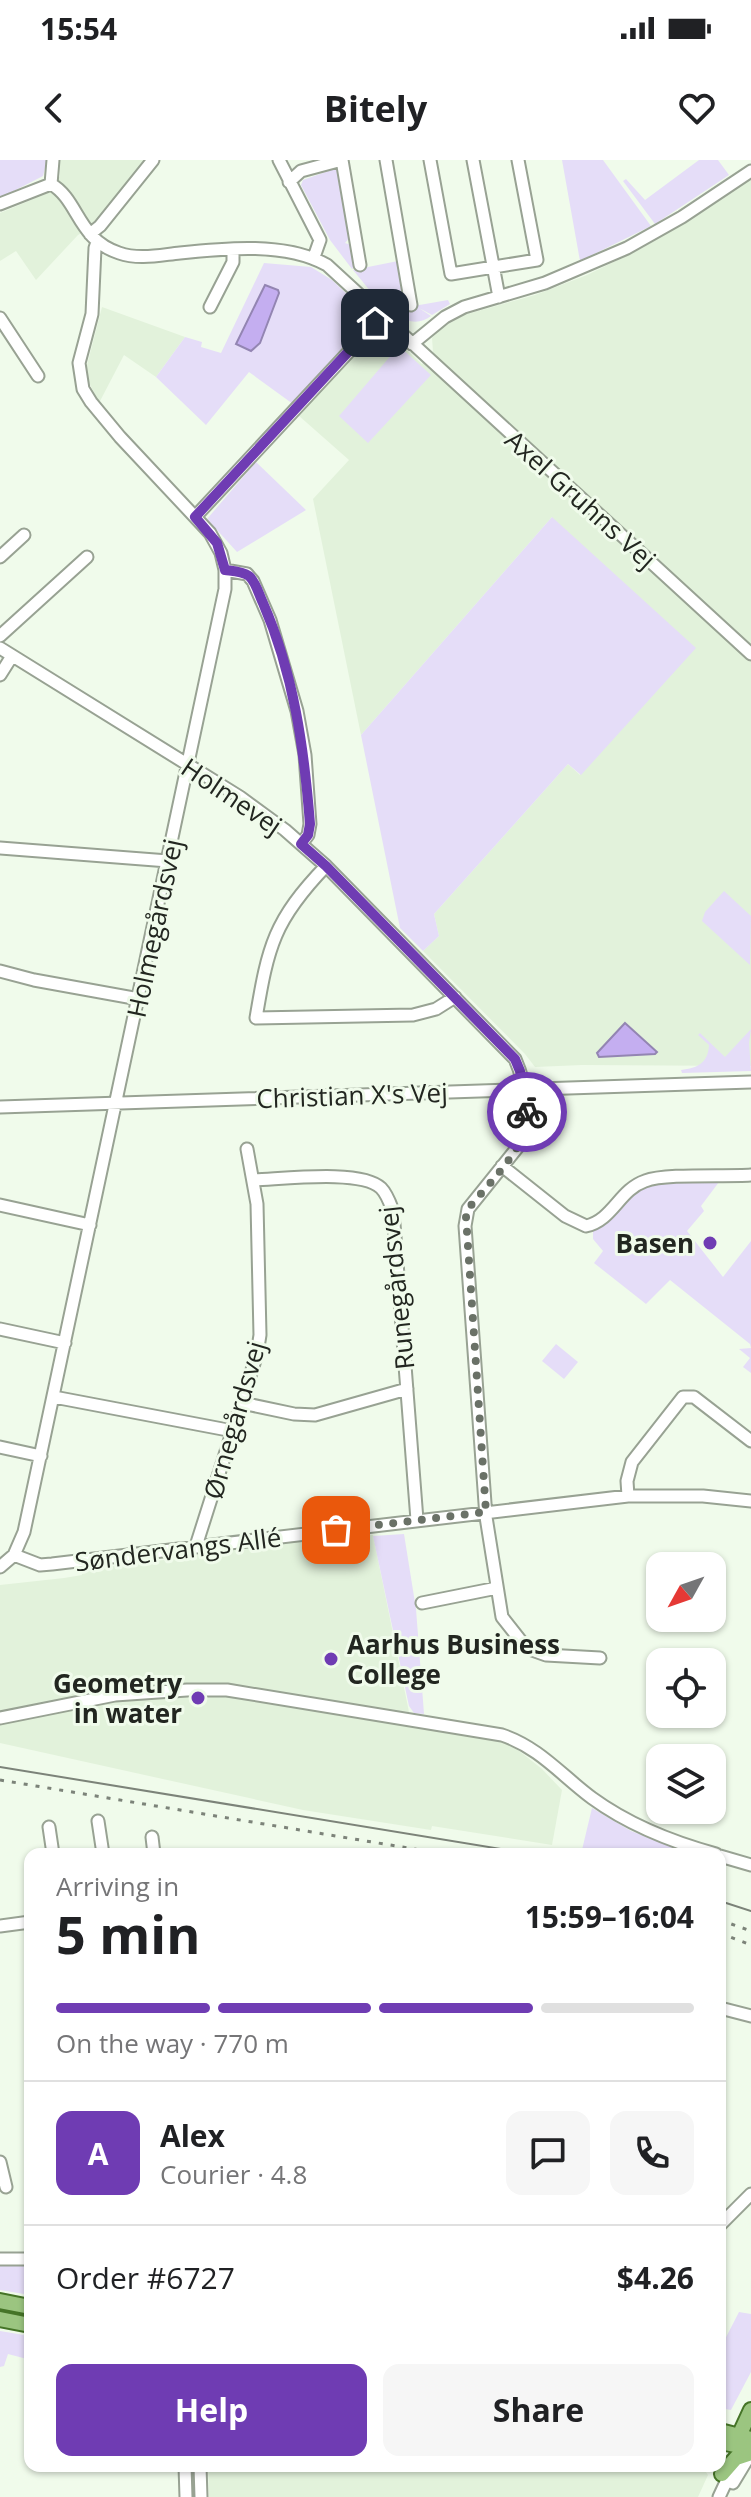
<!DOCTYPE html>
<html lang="en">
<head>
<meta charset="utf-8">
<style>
  body { margin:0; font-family:"Open Sans",sans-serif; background:#f6f6f6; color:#202124; height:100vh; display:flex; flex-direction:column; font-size:30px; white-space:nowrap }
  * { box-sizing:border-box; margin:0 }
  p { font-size:26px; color:#757577 }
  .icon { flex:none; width:44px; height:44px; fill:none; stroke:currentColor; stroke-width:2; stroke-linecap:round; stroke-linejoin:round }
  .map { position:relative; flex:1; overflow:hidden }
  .details { position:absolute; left:24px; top:1688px; width:702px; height:624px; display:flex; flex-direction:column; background:#fff; border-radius:16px; box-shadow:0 2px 6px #0004 }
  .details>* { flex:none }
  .needle { width:52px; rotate:230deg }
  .tools { position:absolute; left:646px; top:1392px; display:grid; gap:16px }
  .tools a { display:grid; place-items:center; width:80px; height:80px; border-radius:16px; background:#fff; box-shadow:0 2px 6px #0004; font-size:40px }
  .pin { position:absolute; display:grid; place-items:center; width:68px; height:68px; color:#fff; margin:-34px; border-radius:16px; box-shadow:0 4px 12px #0006 }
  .courier { position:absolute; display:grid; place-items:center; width:80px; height:80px; margin:-40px; border:6px solid #6f3cb3; border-radius:50%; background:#fff; color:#222; box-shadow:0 2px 10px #0007 }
  .summary em { font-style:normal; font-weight:700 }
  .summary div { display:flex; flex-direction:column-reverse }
  .summary { display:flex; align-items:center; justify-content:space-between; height:136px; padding:0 32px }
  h1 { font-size:52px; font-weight:700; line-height:60px }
  .bar { display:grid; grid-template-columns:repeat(4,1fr); gap:12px 8px; align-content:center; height:96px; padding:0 32px }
  .bar i { height:10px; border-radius:6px; background:#e0e0e0 }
  .bar .active { background:#6f3cb3 }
  .bar p { grid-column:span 4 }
  .line { display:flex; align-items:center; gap:20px; padding:0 32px; border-top:2px solid #e0e0e0 }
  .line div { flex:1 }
  .round { display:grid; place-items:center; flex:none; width:84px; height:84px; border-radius:16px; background:#f6f6f6 }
  .cta { display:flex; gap:16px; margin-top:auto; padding:16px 32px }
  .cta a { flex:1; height:92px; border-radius:16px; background:#6f3cb3; color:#fff; font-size:32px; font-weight:700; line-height:92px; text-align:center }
  .cta a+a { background:#f6f6f6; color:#202124 }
  .status { display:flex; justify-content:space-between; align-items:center; height:56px; padding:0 40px; background:#fff; direction:ltr }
  .status svg { height:22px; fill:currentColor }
  header { display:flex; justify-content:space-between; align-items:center; height:104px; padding:0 32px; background:#fff; font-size:36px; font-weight:700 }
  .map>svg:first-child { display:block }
  .built { fill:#e2f2db }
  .green { fill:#e5ddf8 }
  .water { fill:#c4aef0; stroke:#9385b2; stroke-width:2 }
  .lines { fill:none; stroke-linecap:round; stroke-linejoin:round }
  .minor-casing { stroke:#98a293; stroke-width:15 }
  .major-casing { stroke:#457427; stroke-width:18 }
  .minor { stroke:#fff; stroke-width:11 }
  .major { stroke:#9bc580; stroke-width:14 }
  .tram { stroke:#7c8379; stroke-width:2 }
  .rail { stroke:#7c8379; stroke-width:3; stroke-dasharray:4 8; stroke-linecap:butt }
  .done { stroke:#6a7167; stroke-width:8; stroke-dasharray:0 14.4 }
  .route { stroke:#6f3cb3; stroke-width:10 }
  .poi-dot { fill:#6f3cb3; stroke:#f0fbeb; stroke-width:3 }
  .labels { text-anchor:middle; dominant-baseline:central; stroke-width:6; stroke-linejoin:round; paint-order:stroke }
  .street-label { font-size:26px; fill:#222620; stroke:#f0fbeb }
  .poi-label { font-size:26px; font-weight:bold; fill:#222620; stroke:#f0fbeb; text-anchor:end }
</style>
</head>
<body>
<div class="status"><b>15:54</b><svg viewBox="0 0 49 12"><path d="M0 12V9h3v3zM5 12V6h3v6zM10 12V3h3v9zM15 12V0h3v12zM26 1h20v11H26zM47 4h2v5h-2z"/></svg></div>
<header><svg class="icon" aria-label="back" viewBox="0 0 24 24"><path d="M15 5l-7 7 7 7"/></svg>Bitely<svg class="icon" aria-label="heart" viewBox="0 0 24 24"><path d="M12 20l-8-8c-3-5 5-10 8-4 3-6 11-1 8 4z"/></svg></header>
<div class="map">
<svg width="751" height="2337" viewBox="0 0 751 2337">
  <rect width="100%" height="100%" fill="#f0fbeb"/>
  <!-- built -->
  <path class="built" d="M59 0H146L94 66 78 75 36 120 16 91 0 101V53L48 33 60 16Z
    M751 16V906L582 905 535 907 525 894 423 791 439 776 434 754 568 604 580 615 552 357 361 575 313 339 349 300 298 255 379 165 422 204 433 192 432 178 440 169 464 155 535 135 587 115 642 88Z
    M102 147 185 177 156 217 124 195 99 243 87 218 86 209Z
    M365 1366 367 1375H373L409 1552 398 1551 400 1561 499 1580 518 1590 542 1609 562 1630 552 1685 432 1666 431 1670 303 1650 0 1583V1425L64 1418 82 1415 81 1410 172 1399Z
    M208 2306H702L708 2315 698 2337H209Z"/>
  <!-- green -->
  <path class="green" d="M0 0H47L43 16 0 38Z
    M562 0H603L651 66 580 101Z
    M699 0H718L729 15 655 64 623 21 626 19 645 40Z
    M334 9 339 11 350 77 345 83 351 85 356 106 352 109 330 80 301 25 303 20Z
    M398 101 403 131 395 135 396 138 404 139 408 147 448 140 450 144 432 155 419 148 431 156C403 178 370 130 353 110Z
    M264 103 311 107 332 120 372 158 293 244 249 212 206 265 156 217 185 177 202 182 201 187 221 193Z
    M399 186 431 215 368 283 339 256Z
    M256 302 306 350 237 392 207 359Z
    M552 357 696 488 581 615 568 604 434 754 439 776 423 791 400 768 361 575Z
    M724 731 751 756 750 805 702 761 705 752Z
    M751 869 749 883 751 911 682 913 681 910C698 908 708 903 709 885L698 875 700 873 725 897Z
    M719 1022 701 1046 704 1051 687 1071 723 1117 751 1081V1213L743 1207 750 1198 739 1189 751 1188 750 1184 670 1120 646 1144 594 1103 603 1091 593 1079V1071C607 1063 613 1050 625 1040 651 1018 688 1023 719 1022Z
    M556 1184 578 1202 564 1219 542 1201Z
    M404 1374 416 1449 424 1554 414 1553 409 1546 373 1376Z
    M592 1648 631 1671 691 1694H581Z
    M0 2105H30V2135L0 2130Z
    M739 2152 751 2154V2212L731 2250 720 2248V2189Z
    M0 2171 30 2176V2197L27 2199 8 2194 4 2206 0 2207Z"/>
  <!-- water -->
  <path class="water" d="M265 125 278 130 279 133 260 183 251 191 236 184Z
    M625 863 657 892 655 894 599 897 597 893Z"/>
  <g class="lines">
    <!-- minor casing -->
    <g class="minor-casing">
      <path id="minor" d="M279 0 320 80 314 97
        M342 0 360 105
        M386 0 411 145
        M430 0 451 114 537 100 518 0
        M473 0 499 137
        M289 22 301 11 342 0
        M51 24C79 40 77 79 119 93 139 100 160 95 180 93 226 88 286 82 327 105L751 494
        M51 24 53 0
        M0 44 51 24
        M90 74 100 66 153 0
        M210 147 233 102V91
        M0 158 38 216
        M412 184 445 157 464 147 545 123 627 88 682 57 751 11
        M195 357 382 156
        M0 397 24 375
        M225 410 247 414 253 421 270 460 297 551 305 595 310 664 308 675 301 684
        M0 476 87 397
        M0 488 240 637 285 670 326 706 515 899C526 924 532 958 521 983L468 1049 465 1066 486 1357 502 1457 524 1485 532 1490 546 1495 600 1498
        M0 515 12 496
        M0 688 168 701
        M326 706C274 760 268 786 256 858L413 855 436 849 455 837
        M0 811 34 820 139 839
        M0 947 751 922
        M502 1006 565 1056 586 1066C613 1060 619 1030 645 1021 666 1013 725 1017 751 1015
        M255 1020C283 1019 362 1009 381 1028 387 1034 390 1043 393 1051L417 1360
        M0 1045 90 1065
        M0 1169 65 1183
        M54 1237 233 1271
        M242 1243 294 1254 315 1255 407 1229
        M0 1287 41 1296
        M628 1336 627 1321 632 1302 683 1237H694L751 1281
        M196 1386 257 1194 260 1175 257 1044 247 989
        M14 1395 40 1405 52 1404 628 1336H703L751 1341
        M0 1407 14 1395 24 1372 225 429V410L221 393 210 373 120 277 91 242 83 229 79 203 92 154 95 88 97 82
        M422 1443 497 1428
        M0 1558 115 1535 187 1530H227L502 1575C540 1588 561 1615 592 1638 629 1665 672 1682 716 1694
        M98 1661 103 1694
        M49 1667 53 1694
        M152 1677 154 1694
        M720 1696 751 1705
        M0 1766 30 1762
        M720 1848 751 1856
        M0 2002 6 2027
        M720 2065 751 2034
        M0 2099H30
        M185 2306 186 2337
        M200 2306 201 2337
        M733 2323 751 2293
        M719 2337 734 2305"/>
    </g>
    <!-- major casing -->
    <g class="major-casing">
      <path id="major" d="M0 2141 30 2147
        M0 2159 30 2165
        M720 2271 751 2279
        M739 2276 751 2250
        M720 2282 741 2286 751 2284
        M722 2314 736 2298 751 2293"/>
    </g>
    <!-- minor -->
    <use href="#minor" class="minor"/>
    <!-- major -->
    <use href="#major" class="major"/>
    <!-- tram -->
    <path class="tram" d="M0 1607 532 1694
      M720 1741 751 1751"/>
    <!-- rail -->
    <path class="rail" d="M0 1620 444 1694
      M720 1760 751 1771
      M720 1773 751 1785"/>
  </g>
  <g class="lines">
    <!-- done -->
    <path class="done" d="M336 1370 486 1352 466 1057 468 1049C487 1025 531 984 527 952"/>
    <!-- route -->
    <path class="route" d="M375 163 195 357 217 383 225 410C233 411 242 411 249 416 256 422 259 435 263 443 294 514 304 588 310 664L308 675 301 684 326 706 515 899 520 911 527 952"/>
  </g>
  <!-- markers -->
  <g class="poi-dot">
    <circle cx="710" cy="1083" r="8"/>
    <circle cx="331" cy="1499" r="8"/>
    <circle cx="198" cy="1538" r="8"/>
  </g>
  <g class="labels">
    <!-- street labels -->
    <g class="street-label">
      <text transform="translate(581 339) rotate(42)">Axel Gruhns Vej</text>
      <text transform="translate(232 636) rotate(34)">Holmevej</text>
      <text transform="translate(154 768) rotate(-78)">Holmegårdsvej</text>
      <text transform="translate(352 935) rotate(-2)">Christian X's Vej</text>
      <text transform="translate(396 1128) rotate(-96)">Runegårdsvej</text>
      <text transform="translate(234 1260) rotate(-74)">Ørnegårdsvej</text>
      <text transform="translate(178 1389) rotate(-7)">Søndervangs Allé</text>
    </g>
    <!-- poi labels -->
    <g class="poi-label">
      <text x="694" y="1083">Basen</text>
      <text x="347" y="1484" text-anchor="start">Aarhus Business<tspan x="347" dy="30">College</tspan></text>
      <text x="182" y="1523">Geometry<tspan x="182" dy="30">in water</tspan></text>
    </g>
  </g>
</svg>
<div class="tools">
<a><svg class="needle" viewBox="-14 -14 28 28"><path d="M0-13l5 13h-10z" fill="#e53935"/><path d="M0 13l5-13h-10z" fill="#757577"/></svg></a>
<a><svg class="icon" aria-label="locate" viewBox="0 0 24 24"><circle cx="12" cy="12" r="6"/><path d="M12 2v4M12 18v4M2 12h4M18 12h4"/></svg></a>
<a><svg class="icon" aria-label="layers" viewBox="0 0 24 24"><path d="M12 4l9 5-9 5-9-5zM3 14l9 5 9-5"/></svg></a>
</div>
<div class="pin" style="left:336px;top:1370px;background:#ea580c"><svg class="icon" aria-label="bag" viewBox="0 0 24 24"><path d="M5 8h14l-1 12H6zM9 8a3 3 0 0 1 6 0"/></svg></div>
<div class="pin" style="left:375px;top:163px;background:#1f2937"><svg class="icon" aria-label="home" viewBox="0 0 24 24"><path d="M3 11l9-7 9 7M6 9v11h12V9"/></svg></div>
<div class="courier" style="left:527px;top:952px"><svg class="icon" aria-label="bike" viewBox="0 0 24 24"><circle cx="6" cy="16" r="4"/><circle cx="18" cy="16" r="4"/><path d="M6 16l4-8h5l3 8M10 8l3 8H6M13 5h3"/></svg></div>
<section class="details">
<div class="summary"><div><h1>5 min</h1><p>Arriving in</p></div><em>15:59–16:04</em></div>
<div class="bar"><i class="active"></i><i class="active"></i><i class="active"></i><i></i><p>On the way · 770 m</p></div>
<div class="line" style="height:144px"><b class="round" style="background:#6f3cb3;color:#fff">A</b><div><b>Alex</b><p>Courier · 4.8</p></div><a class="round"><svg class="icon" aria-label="chat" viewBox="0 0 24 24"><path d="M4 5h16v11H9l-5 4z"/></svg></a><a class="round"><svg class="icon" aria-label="phone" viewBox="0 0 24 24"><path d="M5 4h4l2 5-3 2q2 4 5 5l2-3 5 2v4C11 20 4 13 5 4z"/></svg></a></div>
<div class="line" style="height:104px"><div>Order #6727</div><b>$4.26</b></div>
<div class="cta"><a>Help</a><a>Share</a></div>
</section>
</div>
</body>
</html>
